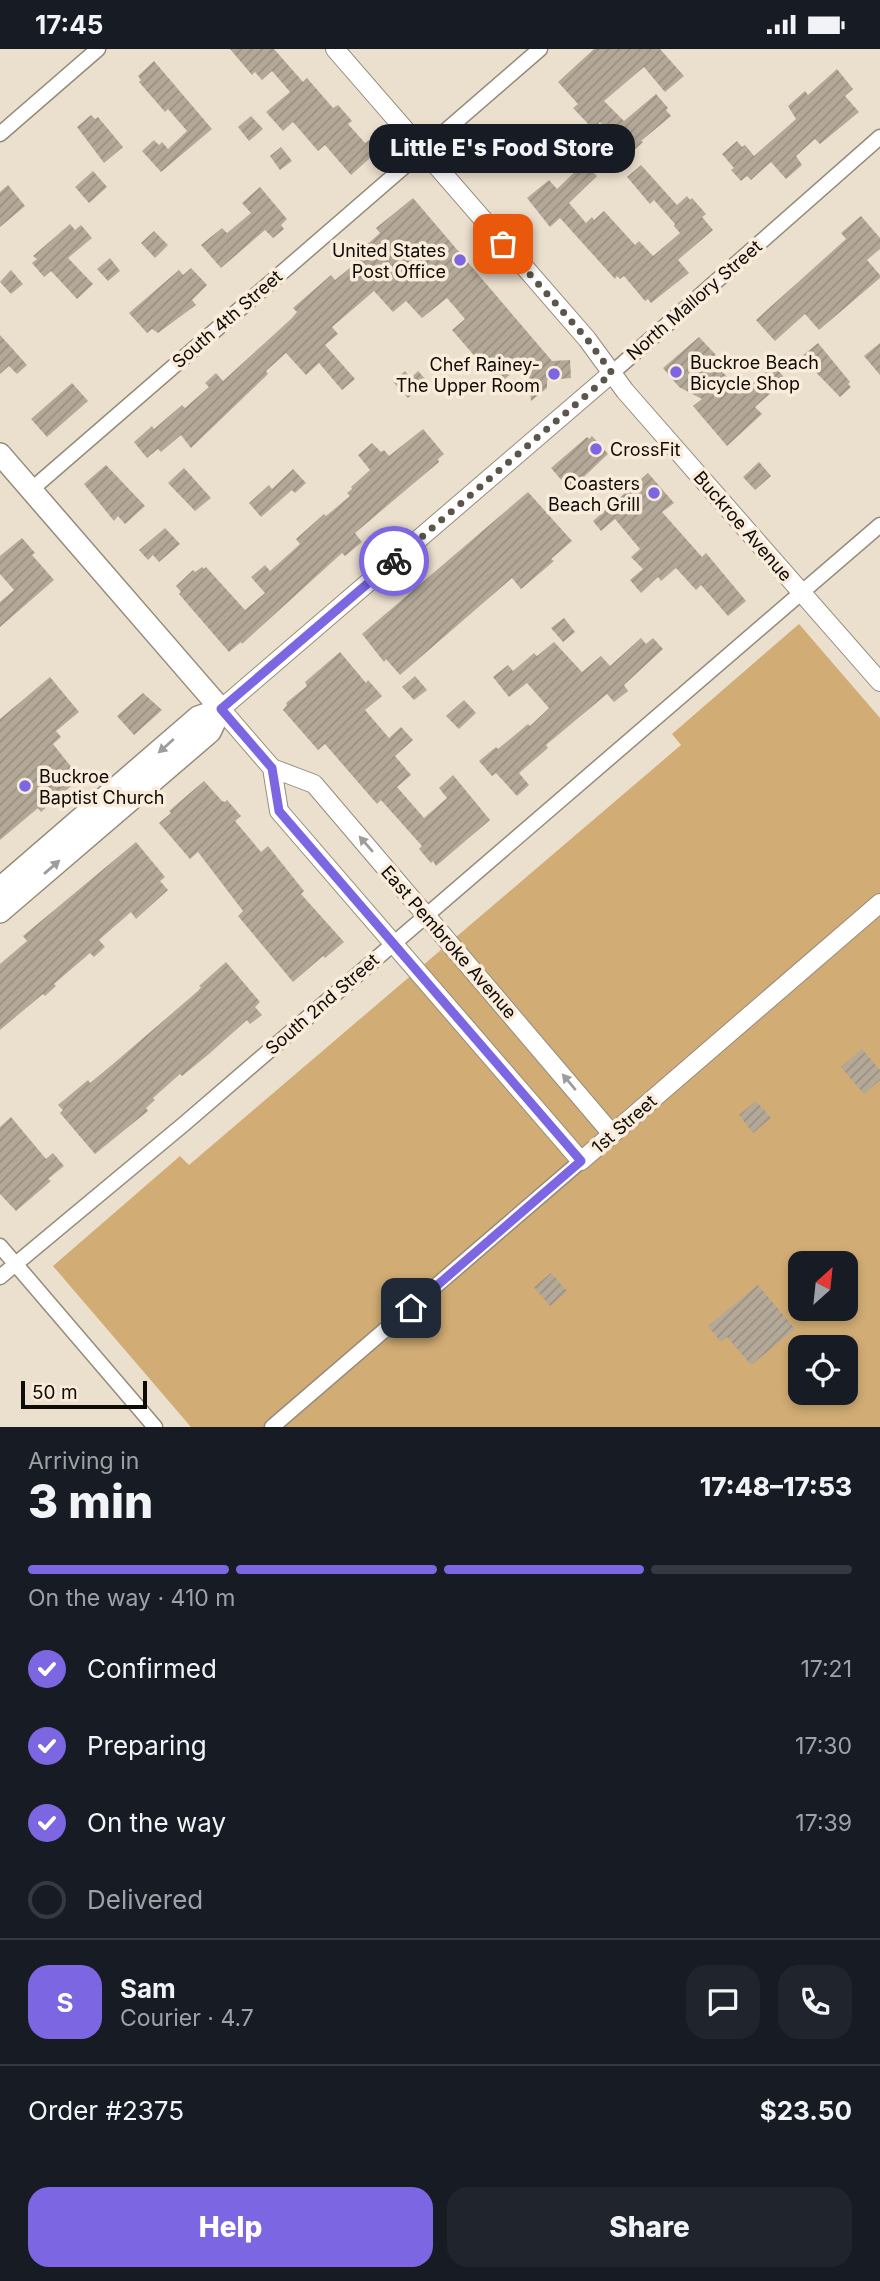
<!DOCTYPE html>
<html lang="en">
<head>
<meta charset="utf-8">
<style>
  body { margin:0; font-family:Inter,sans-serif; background:#20242c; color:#f1f3f6; height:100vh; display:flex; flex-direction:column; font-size:26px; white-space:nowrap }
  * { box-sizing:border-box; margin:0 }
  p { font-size:23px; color:#9ea1a6 }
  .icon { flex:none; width:38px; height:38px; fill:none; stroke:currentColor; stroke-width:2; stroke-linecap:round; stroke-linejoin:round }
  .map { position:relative; height:1378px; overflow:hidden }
  .sheet { display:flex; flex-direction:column; background:#171b24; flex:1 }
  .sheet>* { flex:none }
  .needle { width:46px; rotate:27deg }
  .fabs { position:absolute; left:788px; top:1202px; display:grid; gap:14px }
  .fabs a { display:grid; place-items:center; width:70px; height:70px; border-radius:14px; background:#171b24; box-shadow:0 4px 10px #0003; font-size:35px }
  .scale { position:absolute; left:21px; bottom:18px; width:126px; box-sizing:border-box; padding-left:7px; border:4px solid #0f0b06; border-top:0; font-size:19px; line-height:24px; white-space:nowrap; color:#0f0b06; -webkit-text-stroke:5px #f9ecda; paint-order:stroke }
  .pin { position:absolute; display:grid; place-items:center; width:60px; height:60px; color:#fff; margin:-30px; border-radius:14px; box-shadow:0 4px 10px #0006 }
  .courier { position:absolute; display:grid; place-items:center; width:70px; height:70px; margin:-35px; border:5px solid #7d66e1; border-radius:50%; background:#fff; color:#222; box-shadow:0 2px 9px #0007 }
  .bubble { position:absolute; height:49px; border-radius:21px; background:#171b24; box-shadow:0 4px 10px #0003; font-size:23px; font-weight:800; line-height:49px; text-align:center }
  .summary em { font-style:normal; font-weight:800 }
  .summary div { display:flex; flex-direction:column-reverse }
  .summary { display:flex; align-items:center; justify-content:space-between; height:119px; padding:0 28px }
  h1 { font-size:46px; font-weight:800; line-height:52px }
  .bar { display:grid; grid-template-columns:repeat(4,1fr); gap:10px 7px; align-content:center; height:84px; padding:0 28px }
  .bar i { height:9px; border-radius:5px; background:#363941 }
  .bar .on { background:#7d66e1 }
  .bar p { grid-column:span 4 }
  .line { display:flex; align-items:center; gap:18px; padding:0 28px; border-top:2px solid #363941 }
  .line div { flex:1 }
  .round { display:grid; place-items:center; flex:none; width:74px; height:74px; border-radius:21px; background:#20242c }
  ol { padding:0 28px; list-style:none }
  li { display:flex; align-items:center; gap:21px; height:77px }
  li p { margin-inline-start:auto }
  li .icon { padding:7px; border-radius:50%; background:#7d66e1; color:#fff; stroke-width:4 }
  li:last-child { color:#9ea1a6 }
  li i { width:38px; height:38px; border:4px solid #363941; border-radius:50% }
  .action { display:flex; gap:14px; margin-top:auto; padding:14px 28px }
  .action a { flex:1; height:80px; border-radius:21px; background:#7d66e1; color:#fff; font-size:28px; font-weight:800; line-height:80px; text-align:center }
  .action a+a { background:#20242c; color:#f1f3f6 }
  .status { display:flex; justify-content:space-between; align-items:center; height:49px; padding:0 35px; background:#171b24; direction:ltr }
  .status svg { height:19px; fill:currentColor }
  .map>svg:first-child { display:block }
  .green { fill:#d1ac74; fill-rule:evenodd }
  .building { fill:url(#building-hatch) }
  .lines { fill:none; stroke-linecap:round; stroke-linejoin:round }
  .minor-casing { stroke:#968b7a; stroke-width:17 }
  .tertiary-casing { stroke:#968b7a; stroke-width:20 }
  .secondary-casing { stroke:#968b7a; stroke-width:24 }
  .minor { stroke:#fff; stroke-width:14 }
  .tertiary { stroke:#fff; stroke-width:18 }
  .secondary { stroke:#fff; stroke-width:21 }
  .oneway { fill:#9f9d9b }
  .done { stroke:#5c554c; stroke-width:7; stroke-dasharray:0 12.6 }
  .route { stroke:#7d66e1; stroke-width:9 }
  .poi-dot { fill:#7d66e1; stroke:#f9ecda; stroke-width:2.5 }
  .labels { text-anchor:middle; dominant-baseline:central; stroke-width:7; stroke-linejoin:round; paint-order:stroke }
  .poi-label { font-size:18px; fill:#0f0b06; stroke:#f9ecda; text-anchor:end }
  .street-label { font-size:18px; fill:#0f0b06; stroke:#f9ecda }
</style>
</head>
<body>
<div class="status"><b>17:45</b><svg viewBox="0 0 49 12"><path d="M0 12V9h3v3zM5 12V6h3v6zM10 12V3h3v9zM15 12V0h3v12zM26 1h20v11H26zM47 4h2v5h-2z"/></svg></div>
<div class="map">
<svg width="880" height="1378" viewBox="0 0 880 1378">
  <defs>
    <pattern id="building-hatch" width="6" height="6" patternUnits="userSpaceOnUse" patternTransform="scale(1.75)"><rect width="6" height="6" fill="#b4a998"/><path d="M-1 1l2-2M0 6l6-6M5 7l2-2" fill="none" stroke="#9a9082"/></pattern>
  </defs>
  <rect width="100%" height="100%" fill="#ebdfcd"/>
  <!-- green -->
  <path class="green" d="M799 575 880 669V1378H191L53 1217 180 1107 189 1116 681 696 672 685ZM800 1214H845V1260H800ZM800 1298H845V1344H800Z"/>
  <!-- building -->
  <path class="building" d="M230 0H274L303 33 307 29 333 59 338 56 352 72 348 75 365 94 369 91 378 102 351 126 325 96 318 102 293 73 283 82 266 63 290 43 272 22 262 31 255 23 252 26Z
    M594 0H660L684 27 665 43 644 18 604 52 624 72 656 45 668 59 666 61 671 67 641 92 643 93 629 106 600 73 593 80 573 59 578 55 558 33Z
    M154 12 212 80 161 123 142 102 154 91 159 96 162 93 168 100 187 82 168 60 165 63 139 33 141 31 138 27Z
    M837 20 853 40 845 47 859 63 820 95 815 90 796 107 802 116 786 130 771 113 751 131 747 127 741 132 731 121 734 119 722 105 737 92 742 98 745 96 754 107 796 70 788 57 805 42 808 46Z
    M91 66 95 70 98 68 123 98 104 114 77 78Z
    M251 67 263 80 249 92 238 78Z
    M496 88 511 103 495 117 493 115 490 118 479 106Z
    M281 98 292 112 280 121 270 107Z
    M584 114 597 127 569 154 586 174 592 168 594 171 604 162 635 196 639 192 653 207 680 184 674 177 675 175 654 151 650 155 627 128 641 116 677 156 687 147 690 151 692 149 706 165 702 168 713 181 678 211 689 224 651 254 648 250 645 252 624 227 620 230 617 227 615 230 560 169 550 178 527 149 549 131 557 140Z
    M93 122 107 138 89 154 75 138Z
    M8 136 25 157 0 178V143Z
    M260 138 287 170 281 176 284 180 273 189 265 181 221 219 201 196 222 179 227 184 251 164 242 154Z
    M413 149 552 312 570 311 571 329 547 331V339L531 352 528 310 499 335 452 281 465 270 447 249 422 269 406 252 393 263 374 242 332 278 338 285 325 296 355 330 342 341 319 314 306 326 286 304 266 322 268 325 191 399 181 386 161 403 158 400 147 409 134 393 152 377 154 380 182 356 185 359 209 338 205 334 216 324 223 332 291 270 297 263 293 259 331 226 335 231 356 214 352 209 380 184 376 179Z
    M861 167 880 189V200L867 211 880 226V229L819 281 805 265 775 292 756 271 846 190 841 184Z
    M70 175 75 181 81 176 92 189 68 209 93 235 77 250 51 222 44 228 32 214 37 210 33 207Z
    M154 182 168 196 155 209 141 194Z
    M110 209 120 222 108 232 97 220Z
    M191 219 207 236 192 251 196 256 158 284 152 280 147 284 129 264 179 221 183 226Z
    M11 221 23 235 11 245 0 233Z
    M0 286 27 316 17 325 9 317 0 325Z
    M699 288 716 306 711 309 741 345 773 316 784 328 779 333 781 335 755 358 762 365 727 397 693 357 702 350 679 338 663 319Z
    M818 294 850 333 848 335 851 338 840 348 801 308Z
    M880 294V326L864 307Z
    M405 322 411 329 418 322 427 332 408 349 393 333Z
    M72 334 88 352 47 388 31 370Z
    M423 380 444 405 438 410 439 413 355 484 362 493 345 507 342 504 242 595 241 593 229 603 179 545 181 543 176 537 193 521 195 523 202 518 204 520 206 518 245 561 265 544 251 528 265 516 270 522 300 495 296 490 324 465 326 467 350 447 347 444 352 440 351 438 370 421 358 406 372 394 381 403 384 401 389 407Z
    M592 387 608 405 570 441 551 419 587 388 589 390Z
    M759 413 771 427 755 441 743 428Z
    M106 416 145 457 125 475 118 467 114 472 84 435Z
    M184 419 211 449 195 462 168 434Z
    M293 420 306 434 295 444 292 441 261 468 249 454 269 436 272 440Z
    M648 424 674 454 662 463 702 508 706 504 746 552 728 567 701 536 696 541 676 519 661 532 658 528 641 544 630 531 643 520 631 508 640 500 615 470 601 482 593 472Z
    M528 443 572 492 551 510 554 512 521 540 512 529 400 626 386 610 384 613 362 585Z
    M165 479 180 495 159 513 153 506 148 511 139 501Z
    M22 489 35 504 32 506 54 531 0 578V553L14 541 0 525V507Z
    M564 569 575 583 563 593 551 579Z
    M641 589 646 595 653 589 663 600 624 636 628 642 614 653 607 645 546 696 548 699 519 724 529 736 517 747 496 724 492 727 479 712 496 698 498 700 528 675 530 677 549 659 527 634 509 648 493 628 508 616 513 622 534 604 537 607 554 593 582 623 601 607 610 617Z
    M340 603 366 634 368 631 382 647 365 661 389 689 401 678 413 691 395 707 411 726 397 738 424 769 447 749 439 739 453 726 490 771 436 817 433 812 431 814 419 800 422 797 381 751 377 755 325 695 318 701 283 661 287 656 286 654 307 637 305 633Z
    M415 627 427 641 414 651 402 638Z
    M50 628 79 663 56 682 61 688 53 695 80 729 41 763 38 759 0 791V670Z
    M143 644 162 661 134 686 117 667Z
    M464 651 476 664 459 680 446 667Z
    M204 732 222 752 225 753 227 751 241 767 235 772 261 803 268 797 304 842 301 845 344 893 325 909 323 907 293 933 238 867 243 862 198 803 190 810 159 774 171 764 169 762Z
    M136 793 165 828 160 832 168 841 136 870 131 863 99 891 105 898 94 908 90 904 54 935 56 937 45 947 43 945 0 981V915L27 892 23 887Z
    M226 913 260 953 255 958 262 966 250 975 247 971 209 1005 182 1027 180 1025 153 1049 155 1051 146 1059 148 1062 95 1105 60 1064 63 1061 58 1056 88 1031 90 1034 113 1015 198 942 201 938 199 937Z
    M862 1000 880 1021V1031L864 1045 841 1018Z
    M756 1052 771 1069 753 1084 739 1066Z
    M11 1068 46 1110 53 1104 64 1117 48 1130 51 1132 16 1162 0 1145V1078Z
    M551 1224 567 1242 550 1257 534 1238Z
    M758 1236 795 1280 751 1316 727 1288 721 1293 708 1277Z"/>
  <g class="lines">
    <!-- minor casing -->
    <g class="minor-casing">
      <path id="minor" d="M0 85 98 0
        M612 324 880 88
        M32 440 540 0
        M0 1197 155 1378
        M0 1228 184 1075 880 476
        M272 1378 581 1112"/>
    </g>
    <!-- tertiary casing -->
    <g class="tertiary-casing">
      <path id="tertiary" d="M335 0 587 290 625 342 880 633
        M272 719 279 762 581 1112 880 854
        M612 1085 314 735 272 719 221 660 612 324"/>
    </g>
    <!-- secondary casing -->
    <g class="secondary-casing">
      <path id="secondary" d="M0 405 221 660
        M0 839 198 668 221 660
        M0 863 210 683 221 660"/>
    </g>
    <!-- minor -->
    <use href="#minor" class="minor"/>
    <!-- tertiary -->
    <use href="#tertiary" class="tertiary"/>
    <!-- secondary -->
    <use href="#secondary" class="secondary"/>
  </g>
  <!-- one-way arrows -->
  <defs><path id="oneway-solid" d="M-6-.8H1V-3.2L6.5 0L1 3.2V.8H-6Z" transform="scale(1.75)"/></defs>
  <g class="oneway">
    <use href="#oneway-solid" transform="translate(166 697) rotate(138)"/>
    <use href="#oneway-solid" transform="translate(366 795) rotate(-131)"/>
    <use href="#oneway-solid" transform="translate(52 818) rotate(-41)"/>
    <use href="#oneway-solid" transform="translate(569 1033) rotate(-130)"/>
  </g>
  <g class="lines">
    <!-- done -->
    <path class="done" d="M394 512 612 324 587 290 503 195"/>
    <!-- route -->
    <path class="route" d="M394 512 221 660 272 719 279 762 581 1112 411 1259"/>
  </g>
  <!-- markers -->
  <g class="poi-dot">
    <circle cx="460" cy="211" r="7"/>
    <circle cx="676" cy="323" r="7"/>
    <circle cx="554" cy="325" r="7"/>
    <circle cx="596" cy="400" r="7"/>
    <circle cx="654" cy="444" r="7"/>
    <circle cx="25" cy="737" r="7"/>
  </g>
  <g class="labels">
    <!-- poi labels -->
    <g class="poi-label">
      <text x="446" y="201">United States<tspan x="446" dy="21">Post Office</tspan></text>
      <text x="690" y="313" text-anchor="start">Buckroe Beach<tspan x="690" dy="21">Bicycle Shop</tspan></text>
      <text x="540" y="315">Chef Rainey-<tspan x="540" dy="21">The Upper Room</tspan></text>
      <text x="610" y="400" text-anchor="start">CrossFit</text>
      <text x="640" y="434">Coasters<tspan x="640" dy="21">Beach Grill</tspan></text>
      <text x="39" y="727" text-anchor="start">Buckroe<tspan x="39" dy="21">Baptist Church</tspan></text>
    </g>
    <!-- street labels -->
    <g class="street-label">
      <text transform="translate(694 251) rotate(-41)">North Mallory Street</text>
      <text transform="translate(227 270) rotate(-41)">South 4th Street</text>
      <text transform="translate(743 477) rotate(49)">Buckroe Avenue</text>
      <text transform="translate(449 893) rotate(49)">East Pembroke Avenue</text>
      <text transform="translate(322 955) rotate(-41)">South 2nd Street</text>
      <text transform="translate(624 1075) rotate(-41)">1st Street</text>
    </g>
  </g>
</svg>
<div class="fabs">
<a><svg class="needle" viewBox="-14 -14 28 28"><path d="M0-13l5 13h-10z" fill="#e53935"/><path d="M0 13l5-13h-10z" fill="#9ea1a6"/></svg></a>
<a><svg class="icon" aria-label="locate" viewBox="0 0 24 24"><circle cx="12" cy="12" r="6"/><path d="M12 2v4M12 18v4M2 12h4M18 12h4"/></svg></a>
</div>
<div class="scale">50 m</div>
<div class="pin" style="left:503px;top:195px;background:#ea580c"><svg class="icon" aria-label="bag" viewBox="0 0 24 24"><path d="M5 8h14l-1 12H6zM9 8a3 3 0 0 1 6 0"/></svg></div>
<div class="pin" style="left:411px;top:1259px;background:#1f2937"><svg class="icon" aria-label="home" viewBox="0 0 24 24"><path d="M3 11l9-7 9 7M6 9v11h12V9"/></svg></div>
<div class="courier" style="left:394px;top:512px"><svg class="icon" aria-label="bike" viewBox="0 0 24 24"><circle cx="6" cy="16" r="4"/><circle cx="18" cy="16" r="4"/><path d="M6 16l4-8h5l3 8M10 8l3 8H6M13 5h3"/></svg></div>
<div class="bubble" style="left:369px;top:75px;width:266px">Little E's Food Store</div>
</div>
<section class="sheet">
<div class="summary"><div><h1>3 min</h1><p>Arriving in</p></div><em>17:48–17:53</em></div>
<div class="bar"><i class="on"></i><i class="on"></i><i class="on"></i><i></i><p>On the way · 410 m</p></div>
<ol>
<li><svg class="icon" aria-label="check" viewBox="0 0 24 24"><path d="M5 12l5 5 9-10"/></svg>Confirmed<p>17:21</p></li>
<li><svg class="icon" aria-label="check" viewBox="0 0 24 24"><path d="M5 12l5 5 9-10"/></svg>Preparing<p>17:30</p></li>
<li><svg class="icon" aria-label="check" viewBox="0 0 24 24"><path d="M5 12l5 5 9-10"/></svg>On the way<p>17:39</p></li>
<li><i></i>Delivered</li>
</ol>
<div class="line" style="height:126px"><b class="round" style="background:#7d66e1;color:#fff">S</b><div><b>Sam</b><p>Courier · 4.7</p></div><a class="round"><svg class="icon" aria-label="chat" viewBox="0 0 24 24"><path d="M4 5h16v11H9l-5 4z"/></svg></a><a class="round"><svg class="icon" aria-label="phone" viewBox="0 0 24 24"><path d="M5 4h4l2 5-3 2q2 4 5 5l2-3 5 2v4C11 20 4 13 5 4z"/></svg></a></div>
<div class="line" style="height:91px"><div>Order #2375</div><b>$23.50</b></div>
<div class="action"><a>Help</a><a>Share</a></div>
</section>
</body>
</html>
